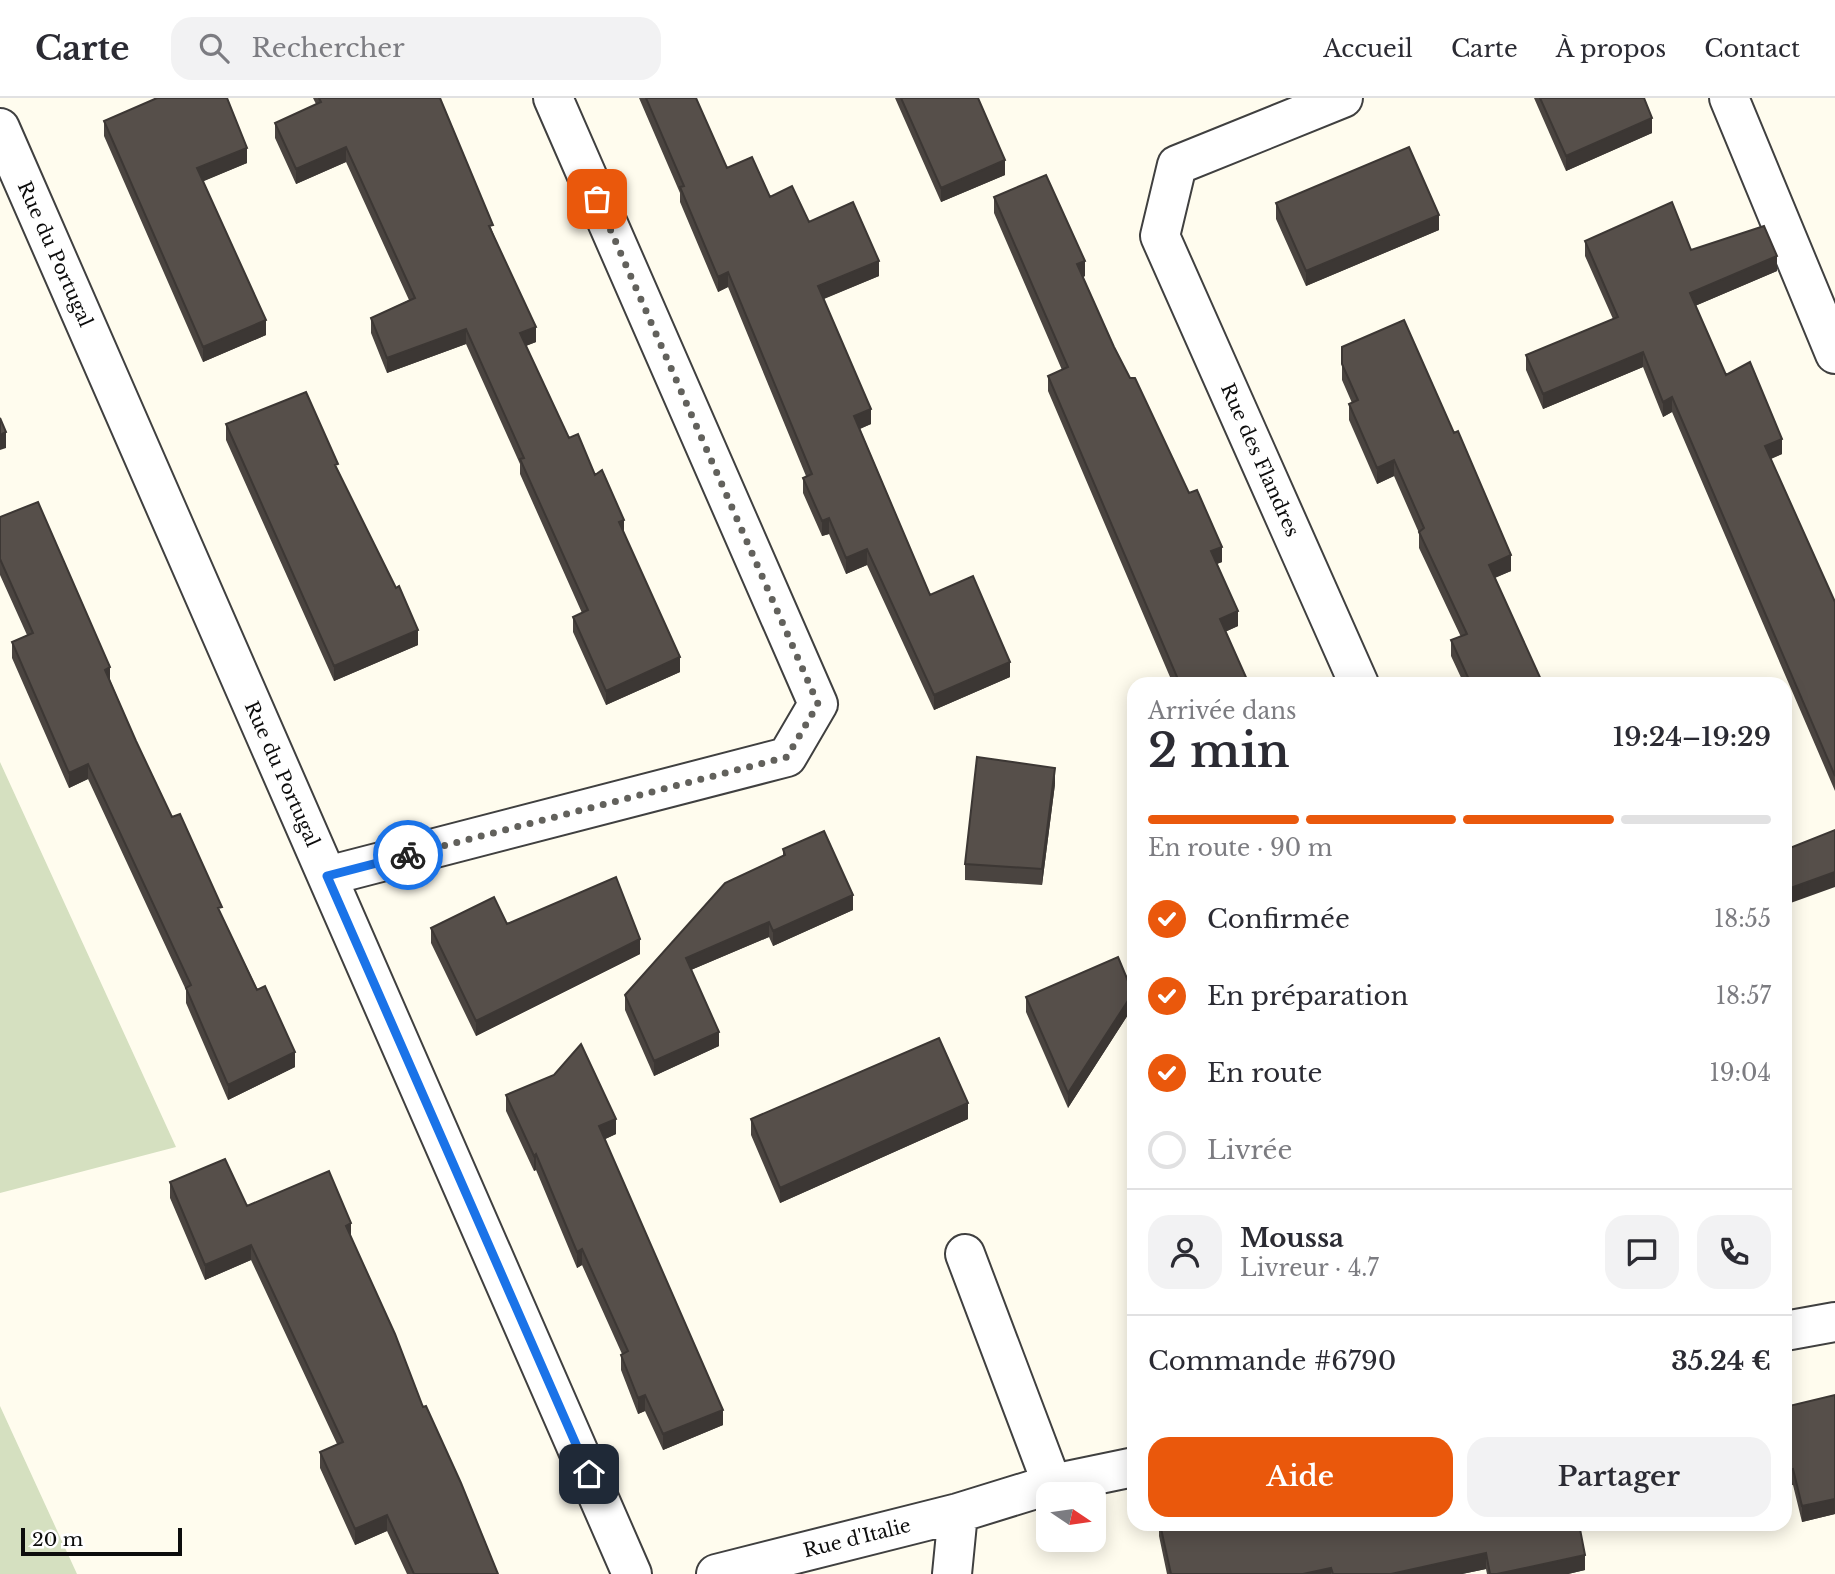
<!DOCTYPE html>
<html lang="fr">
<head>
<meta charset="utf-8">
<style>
  body { margin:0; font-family:"Libre Baskerville",serif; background:#f2f2f3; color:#2b2b33; height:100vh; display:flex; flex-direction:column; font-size:26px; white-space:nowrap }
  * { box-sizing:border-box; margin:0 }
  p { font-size:23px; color:#7c7c81 }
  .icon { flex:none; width:38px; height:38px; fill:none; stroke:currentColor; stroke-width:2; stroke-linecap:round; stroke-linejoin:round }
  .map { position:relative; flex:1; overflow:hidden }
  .side { position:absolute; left:1127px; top:579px; width:665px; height:854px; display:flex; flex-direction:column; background:#fff; border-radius:21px; box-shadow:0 4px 18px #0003 }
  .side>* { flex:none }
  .needle { width:46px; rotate:103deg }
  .fabs { position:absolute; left:1036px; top:1384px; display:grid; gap:14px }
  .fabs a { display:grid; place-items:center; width:70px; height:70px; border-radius:14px; background:#fff; box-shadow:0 4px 18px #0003; font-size:35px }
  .scale { position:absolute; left:21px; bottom:18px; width:161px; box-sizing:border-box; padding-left:7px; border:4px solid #0d0d0d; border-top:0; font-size:19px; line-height:24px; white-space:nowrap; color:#0d0d0d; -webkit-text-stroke:5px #fff; paint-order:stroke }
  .pin { position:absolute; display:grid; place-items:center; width:60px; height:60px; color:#fff; margin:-30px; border-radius:14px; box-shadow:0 4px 10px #0006 }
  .courier { position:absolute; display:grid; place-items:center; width:70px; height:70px; margin:-35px; border:5px solid #1a73e8; border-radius:50%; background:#fff; color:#222; box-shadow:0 2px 9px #0007 }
  .headline em { font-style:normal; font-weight:600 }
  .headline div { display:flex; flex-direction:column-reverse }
  .headline { display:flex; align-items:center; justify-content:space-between; height:119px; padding:0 21px }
  h1 { font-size:46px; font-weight:600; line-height:52px }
  .bar { display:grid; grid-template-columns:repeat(4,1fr); gap:10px 7px; align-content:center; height:84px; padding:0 21px }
  .bar i { height:9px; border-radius:5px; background:#e1e1e2 }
  .bar .selected { background:#ea580c }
  .bar p { grid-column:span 4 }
  .line { display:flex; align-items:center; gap:18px; padding:0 21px; border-top:2px solid #e1e1e2 }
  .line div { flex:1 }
  .round { display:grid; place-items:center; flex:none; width:74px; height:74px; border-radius:21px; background:#f2f2f3 }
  ol { padding:0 21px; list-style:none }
  li { display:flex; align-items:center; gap:21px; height:77px }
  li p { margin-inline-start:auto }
  li .icon { padding:7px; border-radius:50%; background:#ea580c; color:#fff; stroke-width:4 }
  li:last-child { color:#7c7c81 }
  li i { width:38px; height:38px; border:4px solid #e1e1e2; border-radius:50% }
  .primary-button { display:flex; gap:14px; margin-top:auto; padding:14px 21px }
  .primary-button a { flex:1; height:80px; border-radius:21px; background:#ea580c; color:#fff; font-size:28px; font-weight:600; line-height:80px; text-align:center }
  .primary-button a+a { background:#f2f2f3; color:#2b2b33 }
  header { display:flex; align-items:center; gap:42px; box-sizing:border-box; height:98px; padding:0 35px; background:#fff; border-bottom:2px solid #e1e1e2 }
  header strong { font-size:33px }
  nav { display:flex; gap:38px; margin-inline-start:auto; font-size:24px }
  .search { width:490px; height:63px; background:#f2f2f3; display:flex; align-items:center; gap:18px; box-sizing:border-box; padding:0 24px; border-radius:21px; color:#7c7c81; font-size:26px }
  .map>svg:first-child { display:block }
  .cemetery { fill:#d5e0c0 }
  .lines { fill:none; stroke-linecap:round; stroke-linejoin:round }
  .street-casing { stroke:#404040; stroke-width:42 }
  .street { stroke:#fff; stroke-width:38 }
  .wall { fill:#4a4440 }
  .shaded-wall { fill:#3c3734 }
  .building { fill:#564f4a; stroke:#3c3734; stroke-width:2 }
  .done { stroke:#62615c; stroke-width:7; stroke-dasharray:0 12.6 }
  .route { stroke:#1a73e8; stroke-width:9 }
  .labels { text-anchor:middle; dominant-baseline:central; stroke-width:7; stroke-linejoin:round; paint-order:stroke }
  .street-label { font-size:19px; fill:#0d0d0d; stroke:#fff }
</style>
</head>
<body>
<header>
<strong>Carte</strong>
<div class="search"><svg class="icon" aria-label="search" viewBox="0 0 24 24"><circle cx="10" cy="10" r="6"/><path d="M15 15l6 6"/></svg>Rechercher</div>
<nav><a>Accueil</a><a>Carte</a><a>À propos</a><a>Contact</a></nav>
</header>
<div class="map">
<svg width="1835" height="1476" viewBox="0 0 1835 1476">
  <rect width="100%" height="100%" fill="#fffcee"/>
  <!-- cemetery -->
  <path class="cemetery" d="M0 664 176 1049 0 1095Z
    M0 1308 77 1476H0Z"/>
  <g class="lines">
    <!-- street casing -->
    <g class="street-casing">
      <path id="street" d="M1343 0 1177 67 1160 138 1359 586
        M1729 0 1835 256
        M0 30 632 1476
        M327 778 787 659 818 606 553 0
        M965 1156 1052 1386
        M1785 1233 1835 1224
        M716 1476 958 1415 1052 1386 1134 1369
        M952 1476 958 1415"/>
    </g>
    <!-- street -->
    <use href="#street" class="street"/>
  </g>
  <!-- wall -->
  <path class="wall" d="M313 0H440L536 244 526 248 569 340 595 377 624 434 680 574 606 607 573 534V519L582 515 520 376V366L466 246 387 275 371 235V220L409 202 346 64 296 86 275 40V25L316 6Z
    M639 0H696L727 70 809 124 879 178 824 201 871 326 860 331 930 497 1010 579 934 612 867 467 846 476 829 436 822 438 803 395V380L806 378 728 189 718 194 680 104V95Z
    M895 0H978L1005 77 941 104Z
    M1534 0H1644L1652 35 1566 73Z
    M104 23 247 65 203 83 266 237 203 264 104 38Z
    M994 99 1085 178 1083 179 1114 249 1222 464 1217 466 1238 528 1225 534 1249 586H1173L1048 293V278L1062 272 994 115Z
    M1276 105 1439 132 1306 188 1276 121Z
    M1585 143 1691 152 1777 173 1695 208 1726 277 1782 356 1771 361 1835 504V693L1672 314 1663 319 1643 269 1543 311 1526 272V257L1613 221 1585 158Z
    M1342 249 1511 473 1495 480 1543 586H1464L1451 558V542L1461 539 1419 450V435L1394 378 1377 386 1349 322V306L1352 305 1342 282Z
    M226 326 338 372 418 547 334 583 226 342Z
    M0 419 110 582 136 643 172 719 222 818 295 969 228 1002 186 905V892L88 681 69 690 12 560V544L27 537 0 477Z
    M1055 686 1042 787 965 782V766Z
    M783 751 853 812 773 848 769 839 691 872 719 948 654 978 625 912V897L783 758Z
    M507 826 640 856 476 938 431 845V830Z
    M1026 899 1133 909 1068 1010 1026 914Z
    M506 997 616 1036 605 1041 723 1327 663 1352 645 1313 638 1316 621 1272V1257L622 1256 582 1167 577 1170 536 1072 534 1073 506 1013Z
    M751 1021H968L780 1105 751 1037Z
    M170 1084 351 1139 423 1309 498 1476H407L387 1433 355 1447 320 1370V1354L337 1346 251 1162 205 1182 170 1100Z
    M1134 1089V1109L1132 1105V1090Z
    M1835 1297V1416L1802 1424 1793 1387 1785 1388V1309Z
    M1159 1426H1596L1580 1429 1585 1472 1568 1476H1487L1486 1471 1462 1476H1167L1159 1438Z"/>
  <!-- shaded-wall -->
  <path class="shaded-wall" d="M1652 20V35L1566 73V58Z
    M346 49V64L296 86V71Z
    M247 50V65L197 86V70Z
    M1005 62V77L941 104V90Z
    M1439 117V132L1306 188V173Z
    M1777 158V173L1690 210V195Z
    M879 163V178L818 203V188Z
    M1085 163V178L1077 182V166Z
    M728 174V189L718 194V179Z
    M266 222V237L203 264V249Z
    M536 229V244L520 250V235Z
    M466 231V246L387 275V260Z
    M1643 254V269L1543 311V296Z
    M1672 299V314L1663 319V304Z
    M871 311V326L854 333V318Z
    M6 334V350L0 352V337Z
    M1782 341V356L1765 363V348Z
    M1394 362V378L1377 386V370Z
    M829 420V436L822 438V423Z
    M624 422V437L619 424Z
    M1222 449V464L1211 468V453Z
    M867 451V467L846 476V460Z
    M1511 457V473L1489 482V467Z
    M1238 513V528L1220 536V521Z
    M418 532V547L334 583V568Z
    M680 559V574L606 607V593Z
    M1010 564V579L934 612V597Z
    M110 569V584L105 572Z
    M88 666V681L69 690V675Z
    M1055 670V686L1042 787V771Z
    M1835 774V789L1785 807V792Z
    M853 797V812L773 848V833Z
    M769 824V839L686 874V860Z
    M640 841V856L476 938V923Z
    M1133 895V909L1068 1010V995Z
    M719 934V948L654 978V963Z
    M295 954V969L228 1002V987Z
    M968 1005V1021L780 1105V1090Z
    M616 1021V1036L599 1044V1028Z
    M536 1056V1072L534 1073V1058Z
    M351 1125V1141L346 1128Z
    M251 1147V1162L205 1182V1167Z
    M582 1151V1167L577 1170V1154Z
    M645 1297V1313L638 1316V1300Z
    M723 1312V1327L663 1352V1336Z
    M1835 1401V1416L1802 1424V1408Z
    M387 1417V1433L355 1447V1431Z
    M1486 1455V1471L1462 1476H1391Z
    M1585 1457V1472L1568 1476H1497Z
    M1331 1470V1476H1303Z"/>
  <!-- building -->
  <path class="building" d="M157 0H227L247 50 197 70 266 222 203 249 104 23Z
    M319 0H440L493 127 489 128 536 229 520 235 569 340 578 336 595 377 602 372 624 422 619 424 680 559 606 593 573 519 588 512 520 361 524 360 466 231 387 260 371 220 415 200 346 49 296 71 275 25 321 4Z
    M646 0H696L727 70 752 59 770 99 792 88 809 124 853 104 879 163 818 188 871 311 854 318 930 497 973 478 1010 564 934 597 867 451 846 460 829 420 822 423 803 380 812 376 728 174 718 179 680 89 684 88Z
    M901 0H978L1005 62 941 90Z
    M1540 0H1644L1652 20 1566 58Z
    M1409 49 1439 117 1306 173 1276 105Z
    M1046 77 1085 163 1077 166 1114 249 1130 280H1135L1189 395 1197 392 1222 449 1211 453 1238 513 1220 521 1249 586H1180L1048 278 1068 269 994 99Z
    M1672 104 1691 152 1764 128 1777 158 1690 195 1726 277 1750 264 1782 341 1765 348 1835 504V678L1672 299 1663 304 1643 254 1543 296 1526 257 1618 219 1585 143Z
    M1404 222 1454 335 1458 333 1511 457 1489 467 1543 586H1471L1451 542 1467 536 1419 434 1424 430 1394 362 1377 370 1349 306 1358 302 1342 266V249Z
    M306 294 338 366 335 367 396 490 399 488 418 532 334 568 226 326Z
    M0 320 6 334 0 337Z
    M38 404 110 569 105 572 136 643 172 719 180 716 222 809 218 810 257 892 265 888 295 954 228 987 186 890 191 887 88 666 69 675 12 544 33 535 0 461V419Z
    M977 659 1055 670 1042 771 965 766Z
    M1835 732V774L1785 792V752Z
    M824 733 853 797 773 833 769 824 686 860 719 934 654 963 625 897 725 785 785 757 783 751Z
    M616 779 640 841 476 923 431 830 494 799 507 826Z
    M1118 859 1133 895 1068 995 1026 899Z
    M939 940 968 1005 780 1090 751 1021Z
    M581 946 616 1021 599 1028 723 1312 663 1336 645 1297 638 1300 621 1257 628 1253 582 1151 577 1154 536 1056 534 1058 506 997 554 977Z
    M225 1061 247 1108 329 1073 351 1125 346 1128 395 1236 423 1309 426 1308 461 1385 498 1476H414L387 1417 355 1431 320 1354 343 1344 251 1147 205 1167 170 1084Z
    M1835 1297V1401L1802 1408 1793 1371 1785 1373V1309Z
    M1160 1426H1579L1585 1457 1497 1476H1490L1486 1455 1391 1476H1333L1331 1470 1303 1476H1171Z"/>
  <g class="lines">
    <!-- done -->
    <path class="done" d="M408 757 787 659 818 606 597 101"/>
    <!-- route -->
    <path class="route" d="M408 757 327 778 589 1376"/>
  </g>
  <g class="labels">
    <!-- street labels -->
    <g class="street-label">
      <text transform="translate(55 156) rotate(66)">Rue du Portugal</text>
      <text transform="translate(1260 362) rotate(66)">Rue des Flandres</text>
      <text transform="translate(282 676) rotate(66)">Rue du Portugal</text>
      <text transform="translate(857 1440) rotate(-14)">Rue d'Italie</text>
    </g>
  </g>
</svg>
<div class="fabs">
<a><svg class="needle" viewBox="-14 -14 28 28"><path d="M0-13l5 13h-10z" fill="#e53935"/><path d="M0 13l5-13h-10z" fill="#7c7c81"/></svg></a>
</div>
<div class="scale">20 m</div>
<div class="pin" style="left:597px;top:101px;background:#ea580c"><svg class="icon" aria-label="bag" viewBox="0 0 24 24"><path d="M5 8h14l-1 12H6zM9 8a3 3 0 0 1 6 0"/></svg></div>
<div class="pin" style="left:589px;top:1376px;background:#1f2937"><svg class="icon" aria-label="home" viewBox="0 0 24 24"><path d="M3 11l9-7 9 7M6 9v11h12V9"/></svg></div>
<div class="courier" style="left:408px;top:757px"><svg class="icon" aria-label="bike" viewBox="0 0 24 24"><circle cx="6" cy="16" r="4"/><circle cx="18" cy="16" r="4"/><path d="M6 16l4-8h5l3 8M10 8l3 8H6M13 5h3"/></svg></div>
<section class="side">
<div class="headline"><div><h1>2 min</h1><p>Arrivée dans</p></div><em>19:24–19:29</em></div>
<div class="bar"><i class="selected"></i><i class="selected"></i><i class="selected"></i><i></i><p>En route · 90 m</p></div>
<ol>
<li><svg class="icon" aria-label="check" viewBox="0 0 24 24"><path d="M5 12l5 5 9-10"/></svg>Confirmée<p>18:55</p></li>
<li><svg class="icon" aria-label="check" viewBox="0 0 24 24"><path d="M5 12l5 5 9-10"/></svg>En préparation<p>18:57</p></li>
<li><svg class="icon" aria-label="check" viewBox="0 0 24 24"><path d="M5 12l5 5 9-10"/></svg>En route<p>19:04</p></li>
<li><i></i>Livrée</li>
</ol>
<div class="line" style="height:126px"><a class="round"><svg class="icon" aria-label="person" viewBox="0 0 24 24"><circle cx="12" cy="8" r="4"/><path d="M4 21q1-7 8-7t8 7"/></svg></a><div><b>Moussa</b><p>Livreur · 4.7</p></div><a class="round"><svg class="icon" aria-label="chat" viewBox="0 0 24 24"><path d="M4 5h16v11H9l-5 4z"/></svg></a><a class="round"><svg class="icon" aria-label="phone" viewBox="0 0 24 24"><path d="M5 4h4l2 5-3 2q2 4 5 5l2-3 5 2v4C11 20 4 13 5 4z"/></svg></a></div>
<div class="line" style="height:91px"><div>Commande #6790</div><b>35.24 €</b></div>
<div class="primary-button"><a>Aide</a><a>Partager</a></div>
</section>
</div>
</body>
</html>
